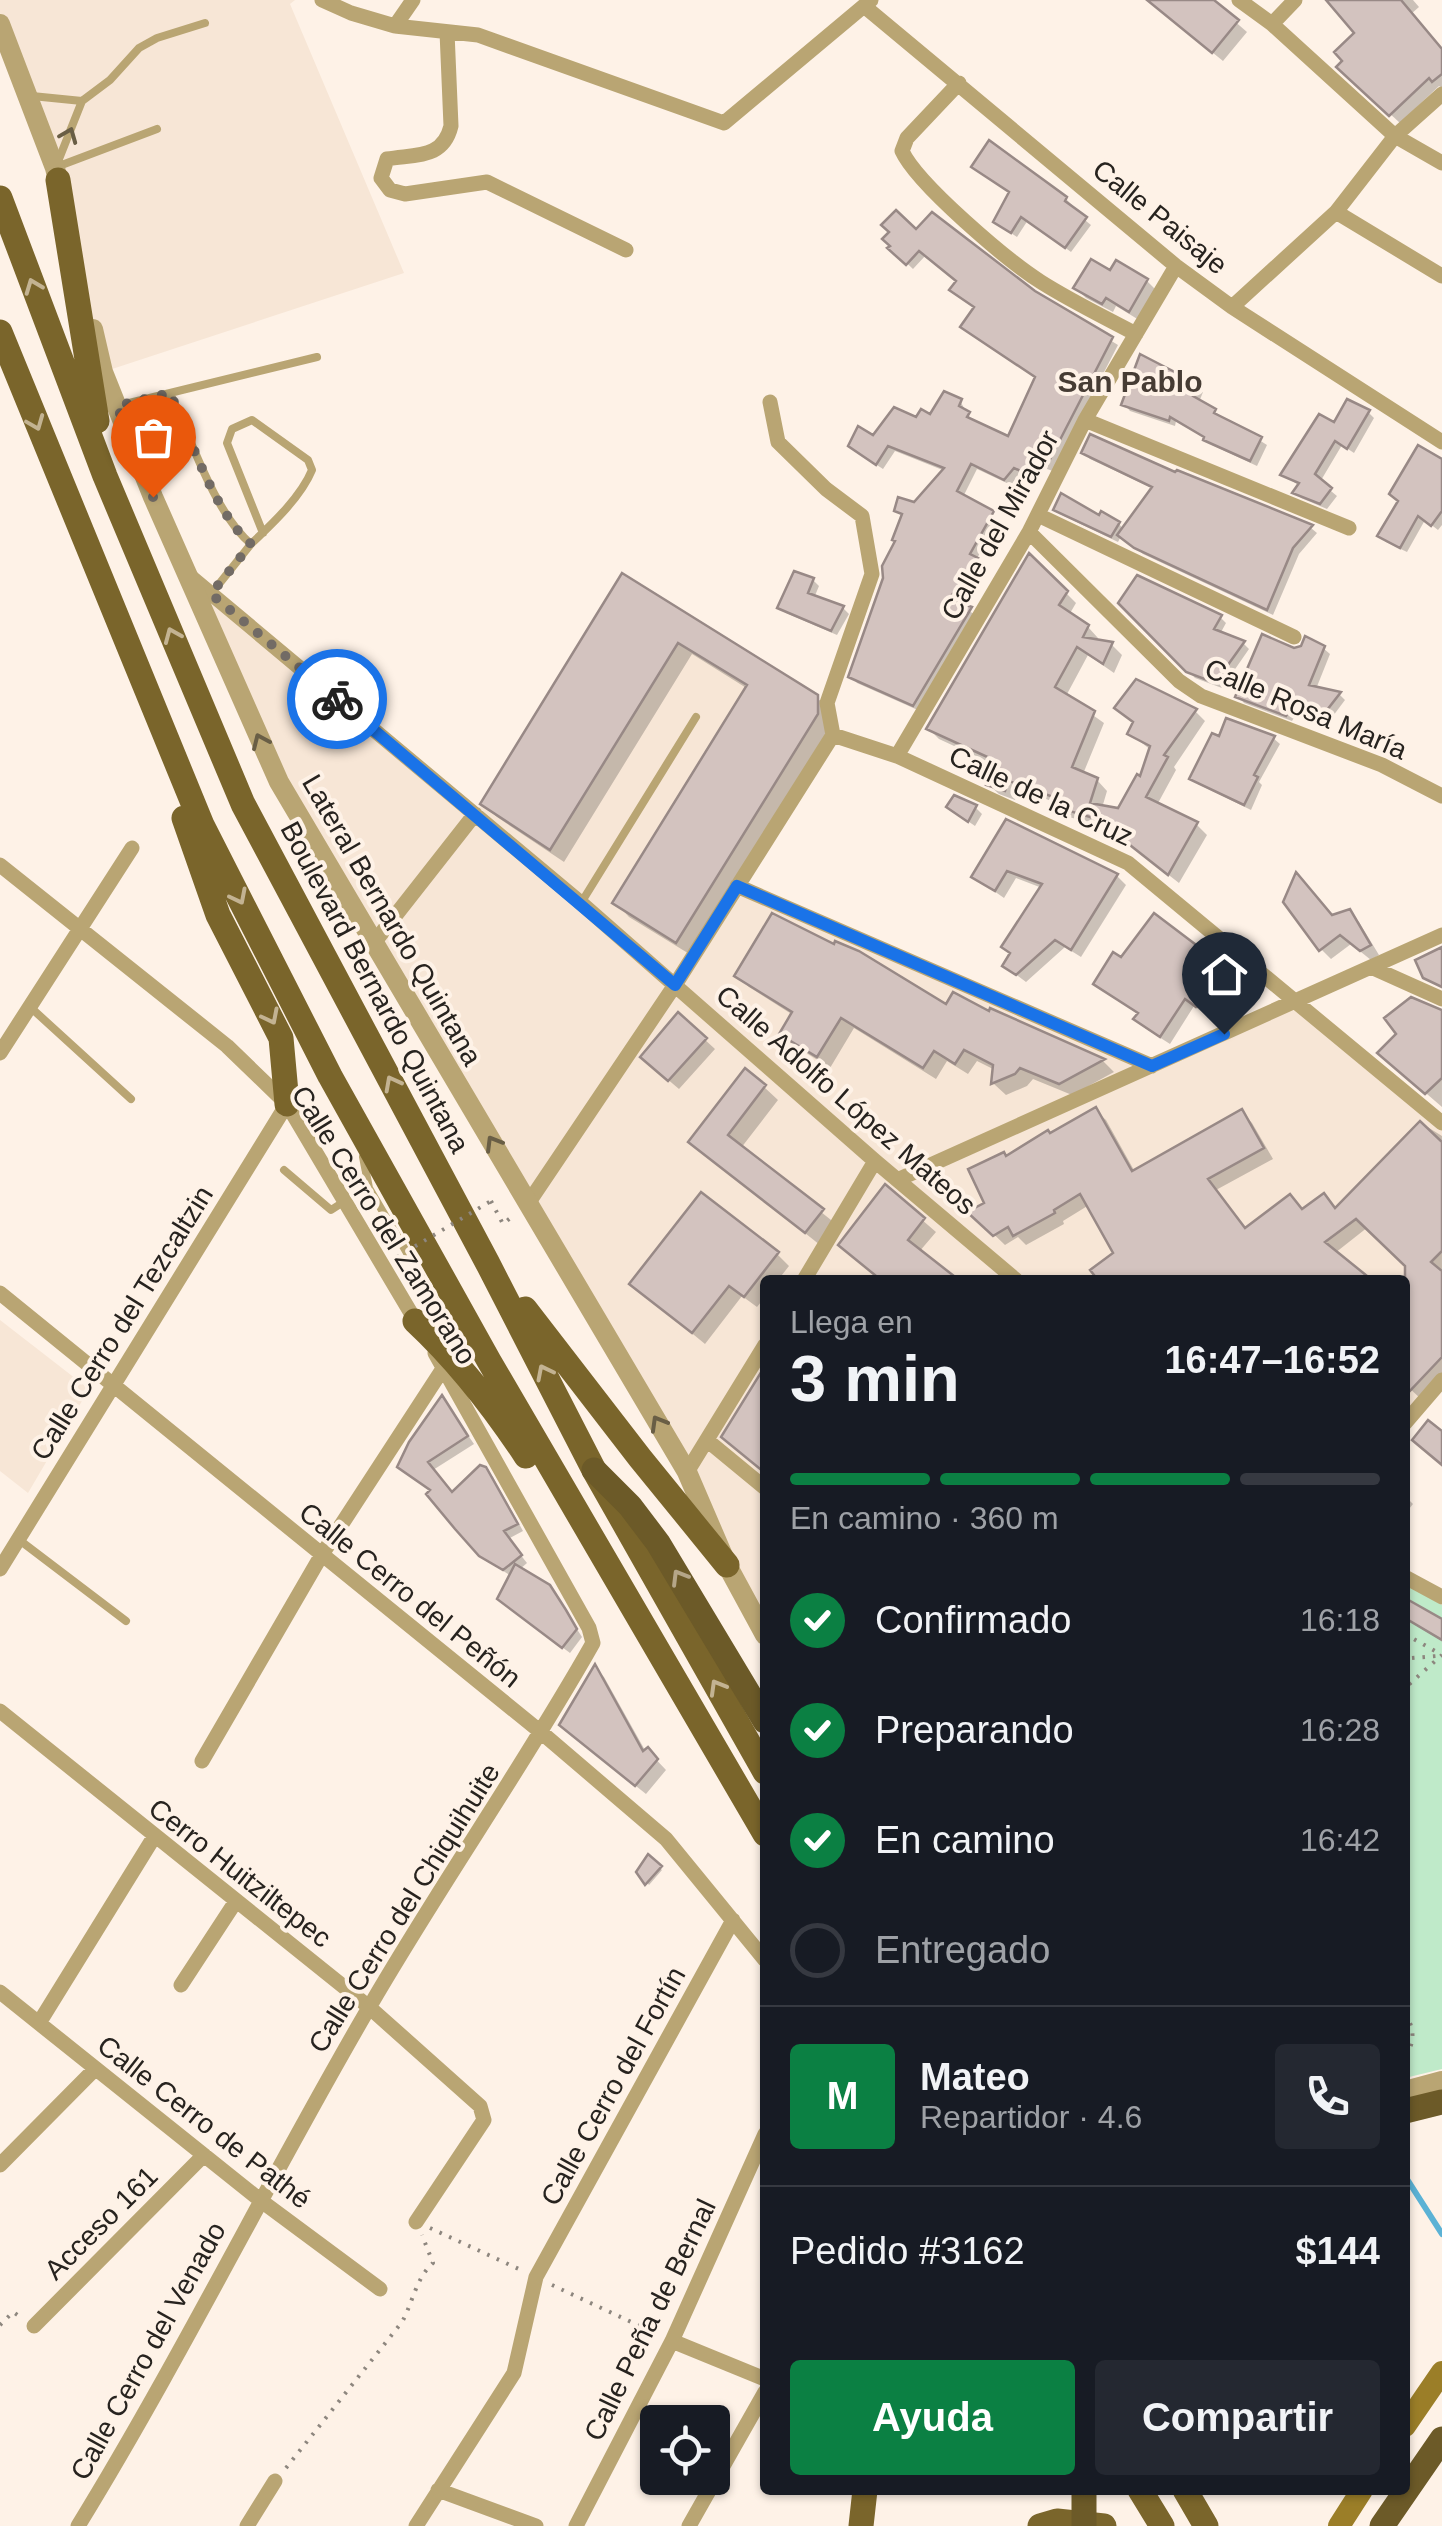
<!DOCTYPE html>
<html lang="es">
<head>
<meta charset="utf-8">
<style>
  body { margin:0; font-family:Helvetica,sans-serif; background:#242831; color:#f1f3f6; height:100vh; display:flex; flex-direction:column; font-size:38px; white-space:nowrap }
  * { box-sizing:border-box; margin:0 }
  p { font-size:32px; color:#9ea1a6 }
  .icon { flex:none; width:55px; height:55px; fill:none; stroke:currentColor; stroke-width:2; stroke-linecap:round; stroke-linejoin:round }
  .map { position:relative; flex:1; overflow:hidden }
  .panel { position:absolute; left:760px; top:1275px; width:650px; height:1220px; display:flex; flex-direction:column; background:#171b24; border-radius:10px; box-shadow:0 2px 8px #0004 }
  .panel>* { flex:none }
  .fabs { position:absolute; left:640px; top:2405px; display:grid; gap:20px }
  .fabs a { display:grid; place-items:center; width:90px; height:90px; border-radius:10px; background:#171b24; box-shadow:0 2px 8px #0004; font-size:50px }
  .pin { position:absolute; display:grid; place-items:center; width:85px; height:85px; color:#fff; margin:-102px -42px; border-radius:50% 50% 50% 0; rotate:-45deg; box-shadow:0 0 10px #0007 }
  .pin .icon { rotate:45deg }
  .courier { position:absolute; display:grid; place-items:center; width:100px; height:100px; margin:-50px; border:8px solid #1a73e8; border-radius:50%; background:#fff; color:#222; box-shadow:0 2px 12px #0007 }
  .head em { font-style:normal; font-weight:600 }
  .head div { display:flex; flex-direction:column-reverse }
  .head { display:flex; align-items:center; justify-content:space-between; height:170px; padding:0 30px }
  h1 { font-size:65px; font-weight:600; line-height:75px }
  .bar { display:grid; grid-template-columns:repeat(4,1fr); gap:15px 10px; align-content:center; height:120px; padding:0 30px }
  .bar i { height:12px; border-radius:8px; background:#363941 }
  .bar .active { background:#0b8043 }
  .bar p { grid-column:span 4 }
  .line { display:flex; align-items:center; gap:25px; padding:0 30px; border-top:2px solid #363941 }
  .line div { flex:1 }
  .round { display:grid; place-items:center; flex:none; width:105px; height:105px; border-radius:10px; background:#242831 }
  ol { padding:0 30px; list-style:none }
  li { display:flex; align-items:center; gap:30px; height:110px }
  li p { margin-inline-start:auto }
  li .icon { padding:10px; border-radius:50%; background:#0b8043; color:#fff; stroke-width:4 }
  li:last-child { color:#9ea1a6 }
  li i { width:55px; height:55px; border:5px solid #363941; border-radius:50% }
  .button { display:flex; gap:20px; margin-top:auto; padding:20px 30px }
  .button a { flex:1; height:115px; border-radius:10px; background:#0b8043; color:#fff; font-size:40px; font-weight:600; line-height:115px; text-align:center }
  .button a+a { background:#242831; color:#f1f3f6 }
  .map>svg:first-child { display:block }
  .built { fill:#f7e6d6 }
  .green { fill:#bfeac9 }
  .shadow { fill:#0003 }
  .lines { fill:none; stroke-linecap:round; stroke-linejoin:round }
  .stream { stroke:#5bb2d5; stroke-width:6 }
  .building { fill:#d3c3bf; stroke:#988986; stroke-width:2.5 }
  .path { stroke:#8d867e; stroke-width:4; stroke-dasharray:2.5 8; stroke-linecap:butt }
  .service { stroke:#b9a573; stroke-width:8 }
  .minor { stroke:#b9a573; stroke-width:15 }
  .tertiary { stroke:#b9a573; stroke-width:20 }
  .secondary { stroke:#9b7e28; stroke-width:22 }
  .primary { stroke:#7a652b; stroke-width:25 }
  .trunk { stroke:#6c5a28; stroke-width:25 }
  .path-bridge { stroke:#8d867e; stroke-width:4; stroke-dasharray:2.5 8; stroke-linecap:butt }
  .trunk-bridge { stroke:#6c5a28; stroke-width:25 }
  .oneway { stroke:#695e45 }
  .oneway2 { stroke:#c3b392 }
  .oneway3 { stroke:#b5a688 }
  .done { stroke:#726b65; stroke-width:10; stroke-dasharray:0 18 }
  .route { stroke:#1a73e8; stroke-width:12 }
  .labels { text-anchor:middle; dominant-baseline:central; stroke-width:8; stroke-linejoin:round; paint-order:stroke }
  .street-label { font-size:28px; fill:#27231f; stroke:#fef2e7 }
  .neighbourhood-label { font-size:30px; font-weight:bold; fill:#463c34; stroke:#fef2e7 }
</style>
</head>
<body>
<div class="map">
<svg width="1442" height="2526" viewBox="0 0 1442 2526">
  <rect width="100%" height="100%" fill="#fef2e7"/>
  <!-- built -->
  <path class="built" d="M0 0H295L290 4 404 273 103 372 58 180 0 24Z
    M184 571 475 813 626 628 622 573 753 674 827 703 833 735 738 885 1152 1065 1295 1001 1442 1123V1380L1405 1423V1280H765V1635L687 1472 279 782Z
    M0 1320 89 1389 28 1493 0 1471Z"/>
  <!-- green -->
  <path class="green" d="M1405 1584 1442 1605V2069L1405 2078Z"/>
  <!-- shadow -->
  <path class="shadow" d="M1167 0H1210L1247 32 1223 61 1170 18Z
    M1329 0H1413L1419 7 1411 14 1442 51V88L1439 86 1400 123 1349 76 1357 33Z
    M1011 193 1066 199 1072 205 1070 208 1091 225 1071 252 1028 220 1017 237 1002 227Z
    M916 232 1033 293 1118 345 1053 471 1041 467 1030 476 1021 472 1011 485 977 469 963 497 999 520 976 560 983 567 956 604 976 615 920 711 857 683 851 676 898 542 904 517 897 510 915 505 945 471 895 451 883 469 857 452 874 438 931 418 960 401 973 423 1010 440 1037 378 969 333 976 308 959 281 926 255 913 269 891 248Z
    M1111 274 1147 281 1157 291 1139 320 1116 306 1113 312 1086 298 1076 288Z
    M1197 386 1203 392 1199 402 1267 445 1257 466 1212 445 1206 438 1176 421 1175 426 1130 411 1124 404Z
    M1368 412 1374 418 1354 453 1342 445 1320 482 1337 496 1327 509 1301 498 1295 492 1300 486 1283 475 1335 426Z
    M1084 453 1175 475 1177 473 1311 528 1317 533 1299 554 1273 615 1143 554 1121 536 1118 542 1062 515 1056 509 1099 518 1119 524 1124 530 1154 489 1090 459Z
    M1442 465V525L1438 530 1425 520 1407 552 1386 542 1380 536Z
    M1030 557 1076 603 1069 615 1088 627 1098 638 1096 642 1112 645 1122 655 1114 673 1088 655 1066 696 1104 723 1083 774 1097 780 1107 791 1102 808 1119 811 1142 780 1151 750 1130 734 1195 711 1205 721 1174 767 1176 770 1157 805 1196 824 1207 835 1179 883 1134 848 1125 833 1069 817 1059 804 1020 789 1015 800 999 794 988 784 995 765 939 739 929 729Z
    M623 576 816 697 831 711 830 728 691 955 629 917 616 903 748 689 692 654 564 862 497 817 483 803Z
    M813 580 819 586 814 598 843 608 849 614 837 635 786 613 780 607Z
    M1122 602 1220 617 1226 623 1220 634 1243 643 1249 649 1222 688 1195 678Z
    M1303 648H1323L1330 654 1316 689 1340 695 1345 700 1327 724 1295 716 1292 721 1244 703 1238 696 1294 651Z
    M1273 738 1280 744 1259 782 1262 785 1251 810 1198 784 1192 778Z
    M976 808 982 814 975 826 956 813Z
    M1007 822 1117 876 1126 885 1081 957 1065 947 1026 982 1005 966 1042 888 1016 878 1004 898 974 877Z
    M1349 912 1359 922 1379 955 1371 960 1351 944 1331 959 1321 949 1333 917Z
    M1154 916 1255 995 1206 1015 1194 1006 1170 1044 1145 1028 1137 1019 1139 1015 1096 984 1121 960Z
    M737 975 990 1015 992 1011 1103 1061 1114 1072 1072 1095 1033 1079 1027 1086 1006 1095 994 1084 995 1070 977 1061 968 1074 947 1061 936 1079 854 1028 830 1068 794 1045 782 1033 793 1015 749 987Z
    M1442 1011V1107L1391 1063Z
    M679 1016 715 1049 679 1089 653 1067Z
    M764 1087 778 1100 741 1148 836 1224 820 1245 691 1142Z
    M1095 1110 1106 1120 1135 1172 1242 1112 1252 1123 1273 1159 1216 1190 1246 1230 1303 1211 1336 1210 1421 1123 1442 1136V1378L1422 1400 1405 1384V1283L1421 1279 1368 1227 1335 1253 1368 1280H1101L1116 1254 1089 1205 1063 1221 1064 1224 1026 1245 1018 1237 1005 1245 981 1222 1007 1159Z
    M885 1188 936 1232 919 1252 954 1280H882Z
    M777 1254 789 1266 778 1280H765V1297L757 1307 742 1296 705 1344 632 1284Z
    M443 1399 474 1444 433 1470 452 1495 485 1469 493 1477 523 1531 508 1539 527 1563 519 1570 555 1595 582 1637 570 1653 506 1605 511 1576 489 1562 433 1491 408 1474Z
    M1405 1496 1413 1504 1405 1514Z
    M1405 1600 1442 1622V1641L1405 1619Z
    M595 1668 604 1677 646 1752 648 1751 666 1770 646 1794 572 1735Z
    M649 1858 662 1870 649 1885 639 1872Z"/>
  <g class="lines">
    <!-- stream -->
    <path class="stream" d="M1405 2176 1442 2234"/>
  </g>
  <!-- building -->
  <path class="building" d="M1147 0H1214L1239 20 1212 53Z
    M1326 0H1401L1442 49V74L1432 82 1429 78 1389 116 1336 67 1342 61 1334 52 1354 33Z
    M989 140 1067 197 1065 201 1087 217 1065 248 1021 217 1011 233 993 222 1009 192 971 167Z
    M896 210 916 229 932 212 1035 291 1113 337 1046 467 1034 462 1023 472 1014 468 1004 480 971 464 957 491 994 511 970 554 978 558 949 599 972 607 913 706 848 677 883 578 882 566 895 541 892 540 902 514 894 511 898 497 914 502 944 468 888 446 876 465 848 446 858 426 873 435 894 407 916 417 921 409 930 414 944 391 962 399 959 406 970 412 967 417 1008 436 1035 377 960 327 974 307 949 290 956 281 919 251 906 265 887 248 890 246 882 239 889 232 881 225Z
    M1091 259 1110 270 1116 260 1148 279 1129 312 1106 298 1102 304 1073 288Z
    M1140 354 1198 384 1193 396 1216 409 1214 413 1262 437 1250 461 1203 440 1204 437 1170 417 1169 421 1121 405Z
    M1347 399 1370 410 1347 449 1335 441 1315 474 1332 488 1320 504 1292 493 1299 483 1280 475 1319 414 1334 422Z
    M1090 434 1175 472 1177 470 1313 525 1293 548 1267 610 1134 548 1117 535 1152 487 1081 453Z
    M1418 445 1442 459V511L1431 526 1418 516 1400 548 1377 536 1398 501 1389 494Z
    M1061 493 1099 515 1101 511 1120 522 1111 537 1053 510Z
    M1029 553 1068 591 1059 605 1089 625 1083 637 1113 642 1103 664 1077 647 1055 687 1095 711 1072 767 1098 778 1090 803 1118 808 1137 774 1140 776 1150 746 1127 734 1133 722 1114 708 1136 679 1197 709 1164 755 1168 757 1146 797 1198 822 1168 875 1121 838 1124 827 1056 807 1059 799 1009 781 1005 791 986 785 994 760 926 729Z
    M794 571 814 578 808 593 844 606 831 631 777 608Z
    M622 573 818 695V714L676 943 612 903 747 685 678 643 550 850 480 804Z
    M1137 575 1222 615 1214 629 1245 641 1215 683 1186 672 1118 603Z
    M1262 634 1294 648 1301 646 1305 636 1325 646 1309 685 1341 692 1320 719 1289 711 1286 716 1235 697Z
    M1226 718 1275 736 1254 775 1258 777 1244 805 1189 779 1212 733 1219 736Z
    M954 795 977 805 968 822 946 807Z
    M1006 819 1118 874 1071 950 1055 940 1016 975 1002 966 1010 953 1001 947 1042 884 1007 871 995 891 971 877Z
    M1296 872 1332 915 1350 909 1371 945 1360 951 1340 935 1319 951 1283 902Z
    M772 913 834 944 835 941 859 951 946 1004 953 992 989 1011 990 1008 1105 1059 1059 1084 1020 1068 1015 1074 991 1084 993 1065 964 1050 955 1064 934 1051 923 1068 841 1018 817 1057 779 1034 792 1012 734 976Z
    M1154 913 1249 985 1196 1007 1185 999 1160 1037 1133 1019 1138 1013 1093 984 1113 952 1121 957Z
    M1442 947V987L1423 978 1415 960Z
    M1411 997 1442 1010V1078L1425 1094 1377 1053 1396 1034 1384 1018Z
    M678 1012 707 1038 668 1081 640 1057Z
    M745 1068 766 1085 728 1135 824 1209 805 1233 688 1142Z
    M1096 1107 1132 1171 1242 1109 1264 1148 1208 1179 1245 1228 1290 1194 1302 1209 1324 1193 1335 1208 1420 1121 1442 1142V1251L1431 1262 1442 1271V1357L1405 1396V1266L1356 1219 1325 1242 1372 1280H1098L1090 1270 1113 1253 1080 1194 1054 1210 1055 1213 1013 1236 1008 1227 993 1236 967 1212 984 1203 968 1169 1004 1152 1006 1156 1048 1130 1050 1133Z
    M885 1184 925 1218 908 1240 959 1280H881L838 1245Z
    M701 1192 779 1252 744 1297 729 1286 692 1333 629 1284Z
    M765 1366V1473L721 1437Z
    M442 1395 468 1436 428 1462 452 1492 480 1465 486 1467 518 1524 504 1531 522 1555 503 1570 479 1556 455 1529 426 1494 430 1490 397 1467 409 1442Z
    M1428 1420 1442 1431V1465L1412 1440Z
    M515 1564 550 1585 566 1610 577 1629 562 1648 497 1599Z
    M1405 1598 1442 1619V1640L1405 1618Z
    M595 1664 643 1751 648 1747 658 1759 635 1786 559 1725Z
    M648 1854 662 1866 645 1885 636 1872Z"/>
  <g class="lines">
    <!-- path -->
    <path class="path" d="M491 1201 503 1224 514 1215
      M1405 1634 1442 1655 1405 1688
      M1412 1658 1437 1656
      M1405 2014C1415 2028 1415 2043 1405 2057
      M430 2228 521 2270
      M552 2285 657 2334
      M0 2325 13 2312 22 2318
      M286 2468 402 2322C413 2302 416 2278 433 2263L422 2235"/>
    <!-- service -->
    <path class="service" d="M32 96 82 101
      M57 164 82 101 110 80 139 48 157 38 205 23
      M59 166 157 129
      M170 393C190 437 215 514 251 544 272 524 301 497 312 470L308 460 252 420 232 429 227 443 263 533
      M121 405 317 357
      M211 594 251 544
      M581 903 696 717
      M29 1006 131 1099
      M363 1157 369 1188 445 1318 467 1344
      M284 1170 331 1210 345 1201
      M18 1539 126 1621"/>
    <!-- minor -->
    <path class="minor" d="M322 0 351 13 395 26 478 35 724 123 871 0
      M1239 0 1272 24 1395 136 1442 163
      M864 6 1176 266 1232 307 1442 442
      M1272 24 1295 0
      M395 26 413 0
      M447 32 451 126C443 159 416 154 387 159L381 178 390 190 405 194 487 182 626 250
      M959 83 907 138 902 151C917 184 1008 261 1041 282 1071 301 1104 317 1136 334
      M1336 212 1442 276
      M1232 307 1336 212 1395 136 1442 94
      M770 402 778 442 826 489 862 516 872 574 827 703 833 735
      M1085 420 1349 528
      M1038 515 1294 637
      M1029 532 1179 681 1201 696 1382 765 1442 796
      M191 577 581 903 875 1161 1016 1280
      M833 735 897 756 1128 863 1442 1123
      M897 756 1029 532 1085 420 1176 266
      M0 865 227 1046 287 1104 418 1325
      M737 886 1152 1066
      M373 944 475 814
      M1373 968 1442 999
      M0 1053 132 848
      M897 1180 1442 935
      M529 1202 675 985 833 735
      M804 1280 875 1161
      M0 1293 542 1733 666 1839 765 1960
      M1405 1423 1442 1380
      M708 1441 765 1488
      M687 1472 765 1345
      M0 1569 287 1104
      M1405 1577 1442 1597
      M0 1711 369 2007 480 2106 484 2120 416 2222
      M202 1761 321 1556 444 1367
      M181 1985 236 1901
      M0 1992 260 2200 380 2289
      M39 2023 154 1837
      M0 2165 95 2069
      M34 2326 204 2155
      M672 2341 765 2379
      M438 2490 536 2526
      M78 2526C181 2358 268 2181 367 2011 439 1886 522 1769 593 1643L589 1628 435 1353
      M247 2526 275 2481
      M416 2526 514 2373 536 2277 733 1920
      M576 2526 672 2341 765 2134
      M689 2526 765 2392"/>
    <!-- tertiary -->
    <path class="tertiary" d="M0 24 55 168 61 193
      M93 329 103 372 153 497 279 782 687 1472 727 1565 765 1635
      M1405 2091 1442 2081"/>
    <!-- secondary -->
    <path class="secondary" d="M1405 2426 1442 2372
      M1339 2526 1362 2490"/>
    <!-- primary -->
    <path class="primary" d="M58 180 97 421
      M0 198 105 476 243 804 487 1262 594 1470 765 1772
      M0 332 202 825 330 1076 489 1361 765 1834
      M184 818 218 915 281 1038 287 1104
      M525 1309 640 1458 727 1565
      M415 1321C459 1362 493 1406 526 1456
      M1140 2490 1162 2526
      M1185 2490 1206 2526
      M861 2526 865 2490
      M1040 2526 1057 2521 1104 2526"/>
    <!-- trunk -->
    <path class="trunk" d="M594 1470 630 1506 658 1543 765 1721
      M1405 2111 1442 2102
      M1382 2526 1442 2439"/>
    <!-- path-bridge -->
    <path class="path-bridge" d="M397 1257 491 1201"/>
    <!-- trunk-bridge -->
    <path class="trunk-bridge" d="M1084 2490V2526"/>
  </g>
  <!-- one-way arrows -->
  <defs><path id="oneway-chevron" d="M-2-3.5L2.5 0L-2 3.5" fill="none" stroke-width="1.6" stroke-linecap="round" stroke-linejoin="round" transform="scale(2.5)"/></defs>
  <g class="oneway">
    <use href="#oneway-chevron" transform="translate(69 135) rotate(-68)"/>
    <use href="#oneway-chevron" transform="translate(260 741) rotate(-114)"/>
    <use href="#oneway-chevron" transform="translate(493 1143) rotate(-121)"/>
    <use href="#oneway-chevron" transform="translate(658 1423) rotate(-120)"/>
  </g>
  <g class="oneway2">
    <use href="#oneway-chevron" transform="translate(33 286) rotate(-111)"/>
    <use href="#oneway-chevron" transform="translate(36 423) rotate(68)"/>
    <use href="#oneway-chevron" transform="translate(172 635) rotate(-113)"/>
    <use href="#oneway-chevron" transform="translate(239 897) rotate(63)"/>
    <use href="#oneway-chevron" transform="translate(271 1017) rotate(63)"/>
    <use href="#oneway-chevron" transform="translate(392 1083) rotate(-118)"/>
    <use href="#oneway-chevron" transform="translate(544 1372) rotate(-117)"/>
    <use href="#oneway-chevron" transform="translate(717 1687) rotate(-120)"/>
  </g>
  <use class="oneway3" href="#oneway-chevron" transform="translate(679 1577) rotate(-121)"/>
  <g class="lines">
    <!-- done -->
    <path class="done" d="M153 497 117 406 170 393C190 437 215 514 251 544L211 594 337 699"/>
    <!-- route -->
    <path class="route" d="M337 699 675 985 737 886 1152 1066 1224 1034"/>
  </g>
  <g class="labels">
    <!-- street labels -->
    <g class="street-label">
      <text transform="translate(1160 217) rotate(39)">Calle Paisaje</text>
      <text transform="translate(1000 525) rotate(-61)">Calle del Mirador</text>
      <text transform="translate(1306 709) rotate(23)">Calle Rosa María</text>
      <text transform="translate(1041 796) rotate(25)">Calle de la Cruz</text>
      <text transform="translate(392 920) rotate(60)">Lateral Bernardo Quintana</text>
      <text transform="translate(375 987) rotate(62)">Boulevard Bernardo Quintana</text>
      <text transform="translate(846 1100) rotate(41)">Calle Adolfo López Mateos</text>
      <text transform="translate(384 1225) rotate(58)">Calle Cerro del Zamorano</text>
      <text transform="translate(122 1323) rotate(-58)">Calle Cerro del Tezcaltzin</text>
      <text transform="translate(410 1595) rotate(39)">Calle Cerro del Peñón</text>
      <text transform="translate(240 1873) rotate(38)">Cerro Huitziltepec</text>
      <text transform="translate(404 1908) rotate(-58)">Calle Cerro del Chiquihuite</text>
      <text transform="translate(613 2086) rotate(-61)">Calle Cerro del Fortín</text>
      <text transform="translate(204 2122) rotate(38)">Calle Cerro de Pathé</text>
      <text transform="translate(101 2223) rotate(-45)">Acceso 161</text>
      <text transform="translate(650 2320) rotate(-64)">Calle Peña de Bernal</text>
      <text transform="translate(148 2351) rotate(-61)">Calle Cerro del Venado</text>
    </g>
    <!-- neighbourhood labels -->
    <g class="neighbourhood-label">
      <text x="1130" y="381">San Pablo</text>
    </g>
  </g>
</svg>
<div class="fabs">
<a><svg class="icon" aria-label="locate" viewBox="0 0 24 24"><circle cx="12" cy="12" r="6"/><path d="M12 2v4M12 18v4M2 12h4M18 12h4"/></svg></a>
</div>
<div class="pin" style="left:153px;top:497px;background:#ea580c"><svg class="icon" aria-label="bag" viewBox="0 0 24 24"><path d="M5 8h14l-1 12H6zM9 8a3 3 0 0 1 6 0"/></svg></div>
<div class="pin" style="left:1224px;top:1034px;background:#1f2937"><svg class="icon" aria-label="home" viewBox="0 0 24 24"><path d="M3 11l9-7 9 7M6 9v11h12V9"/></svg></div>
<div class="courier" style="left:337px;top:699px"><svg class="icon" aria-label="bike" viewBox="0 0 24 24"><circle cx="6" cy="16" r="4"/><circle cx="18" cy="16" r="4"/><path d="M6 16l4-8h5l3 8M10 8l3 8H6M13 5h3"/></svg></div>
<section class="panel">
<div class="head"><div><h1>3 min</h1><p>Llega en</p></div><em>16:47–16:52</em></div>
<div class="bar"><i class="active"></i><i class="active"></i><i class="active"></i><i></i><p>En camino · 360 m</p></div>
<ol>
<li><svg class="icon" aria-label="check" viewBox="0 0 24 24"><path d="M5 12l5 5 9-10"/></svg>Confirmado<p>16:18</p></li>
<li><svg class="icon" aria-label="check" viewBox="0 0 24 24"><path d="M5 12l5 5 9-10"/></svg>Preparando<p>16:28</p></li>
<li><svg class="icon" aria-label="check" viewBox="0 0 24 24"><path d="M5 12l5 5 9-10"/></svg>En camino<p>16:42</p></li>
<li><i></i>Entregado</li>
</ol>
<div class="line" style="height:180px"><b class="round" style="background:#0b8043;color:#fff">M</b><div><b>Mateo</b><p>Repartidor · 4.6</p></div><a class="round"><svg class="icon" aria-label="phone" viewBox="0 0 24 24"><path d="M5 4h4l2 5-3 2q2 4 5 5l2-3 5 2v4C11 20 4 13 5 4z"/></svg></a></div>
<div class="line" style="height:130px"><div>Pedido #3162</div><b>$144</b></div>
<div class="button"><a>Ayuda</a><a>Compartir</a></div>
</section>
</div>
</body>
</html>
